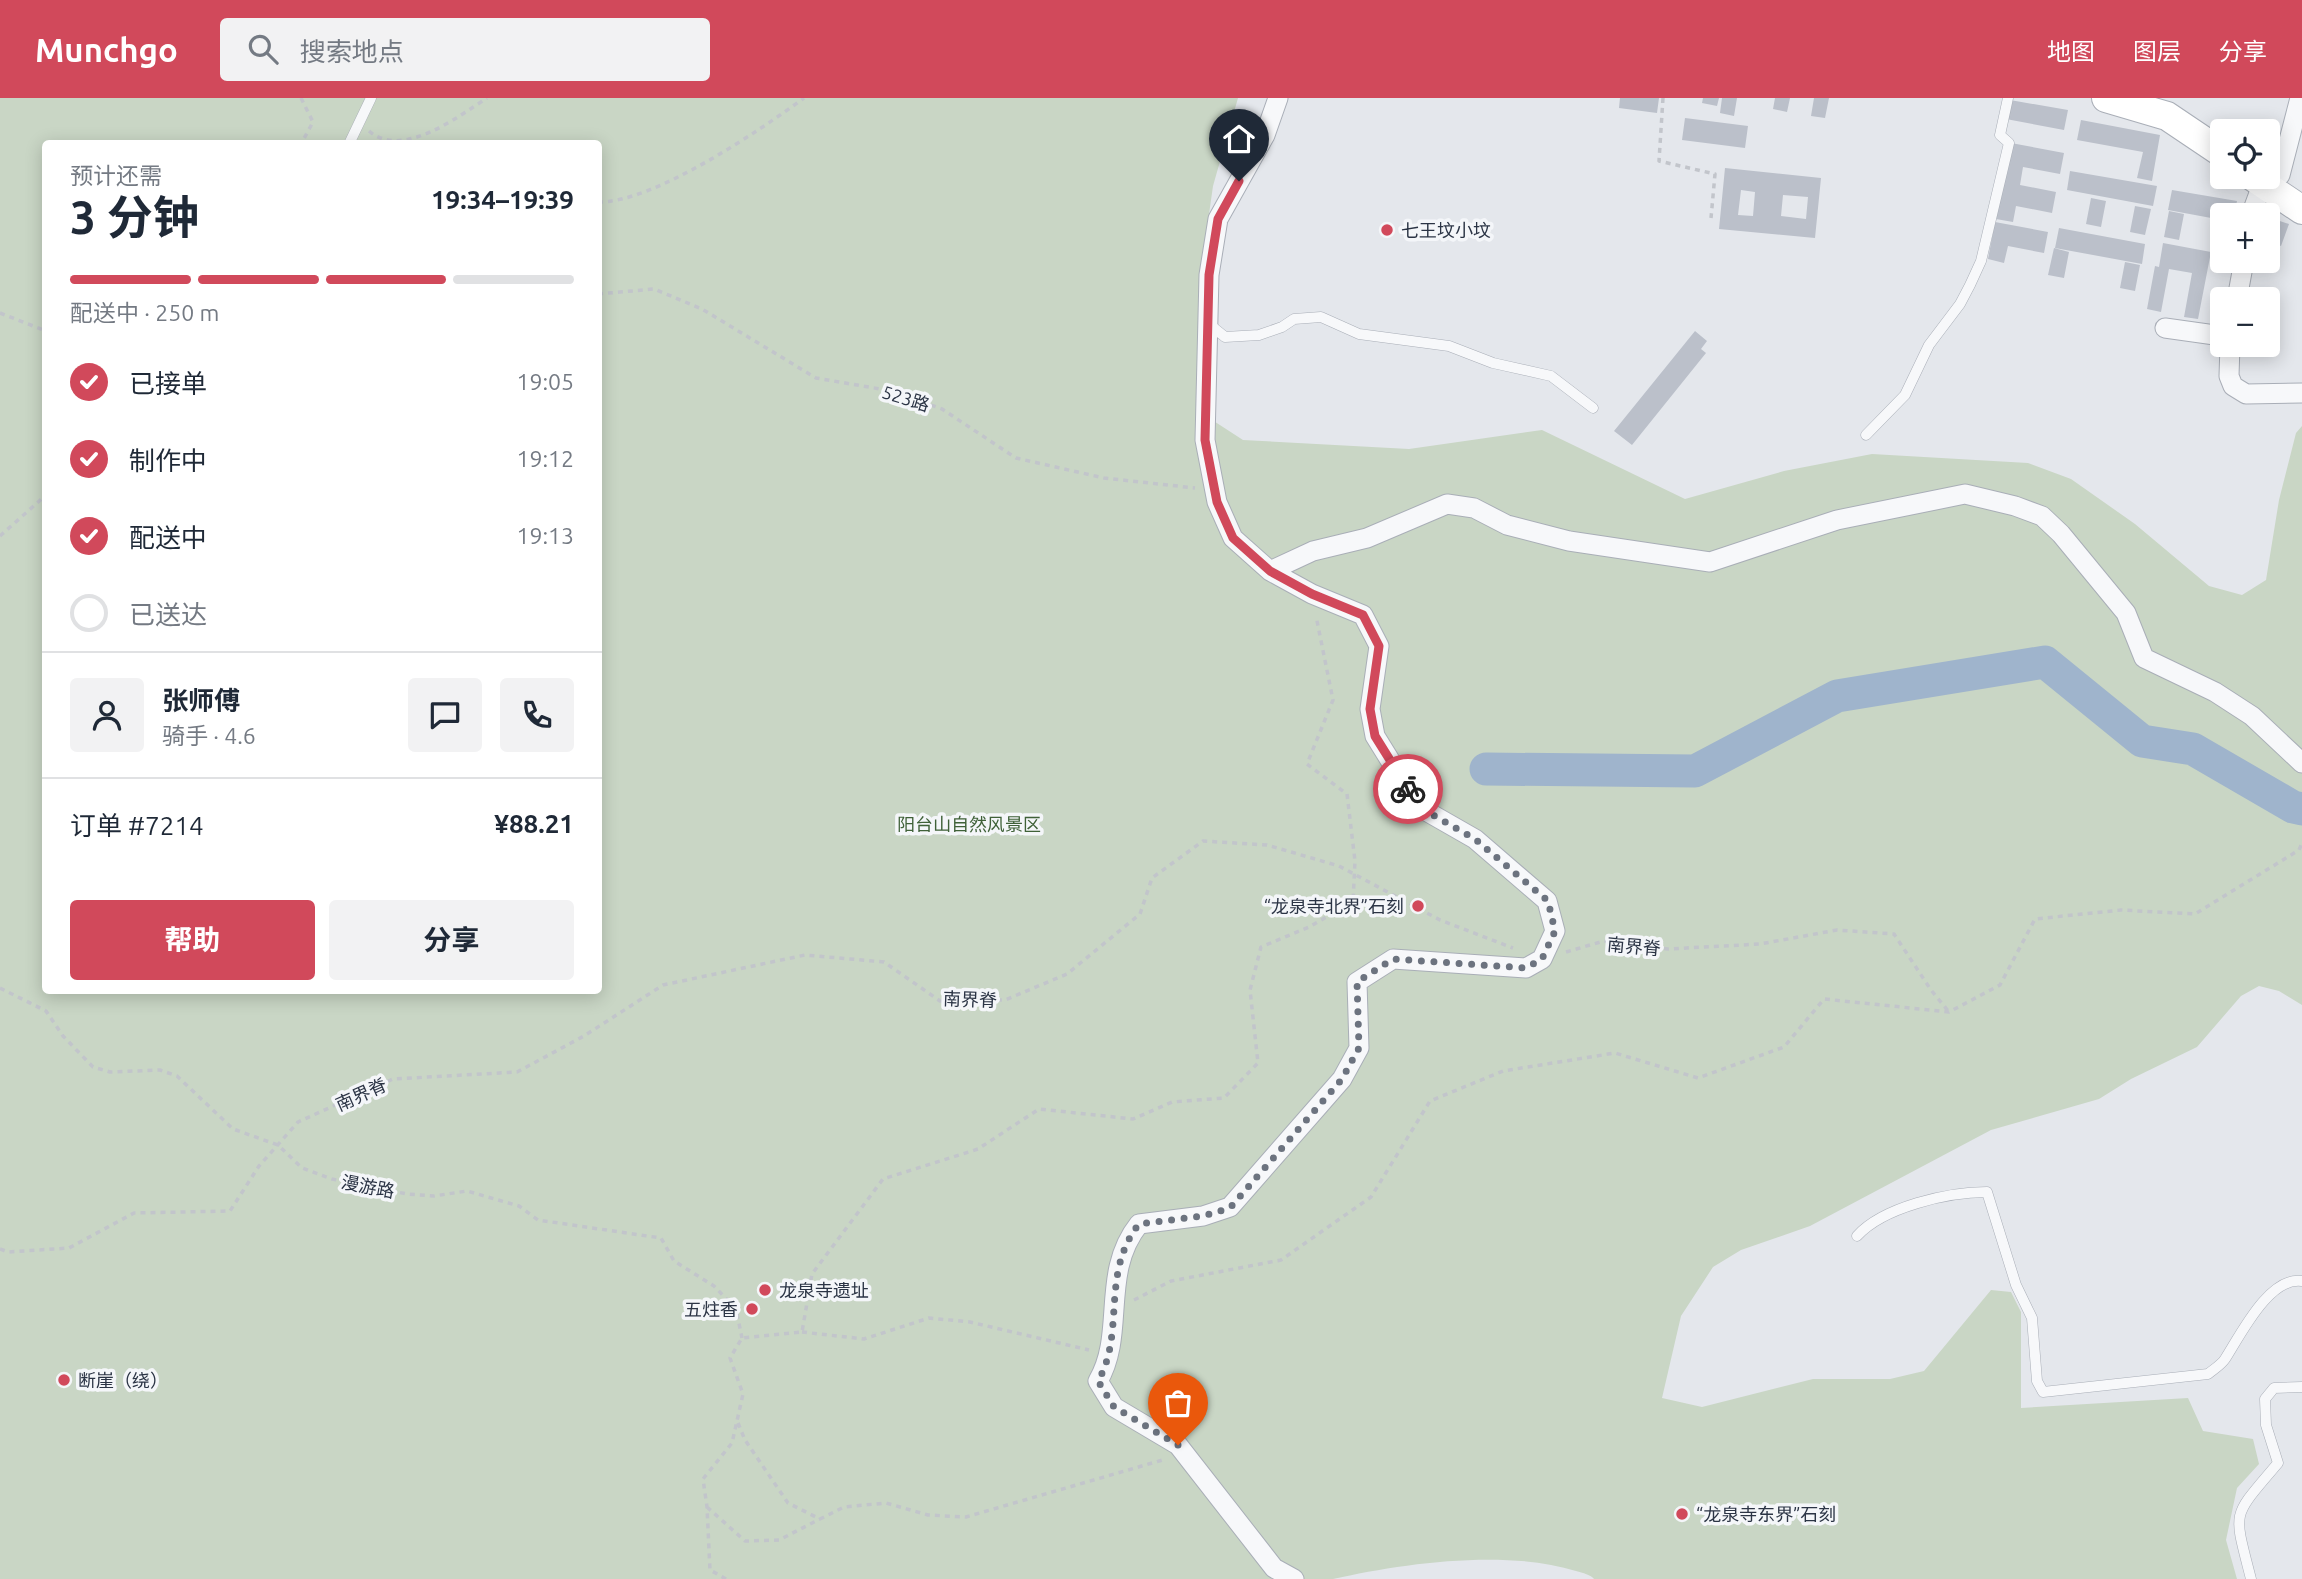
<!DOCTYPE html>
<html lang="zh">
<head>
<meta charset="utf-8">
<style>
  body { margin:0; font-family:Ubuntu,"Noto Sans SC",sans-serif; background:#f2f2f3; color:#1f2937; height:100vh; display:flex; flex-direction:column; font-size:26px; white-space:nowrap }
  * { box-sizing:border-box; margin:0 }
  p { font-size:23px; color:#747a83 }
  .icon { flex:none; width:38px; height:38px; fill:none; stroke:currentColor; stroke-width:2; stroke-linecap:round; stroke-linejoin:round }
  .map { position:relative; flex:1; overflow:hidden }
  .details { position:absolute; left:42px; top:42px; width:560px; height:854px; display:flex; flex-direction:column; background:#fff; border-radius:7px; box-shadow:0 4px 18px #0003 }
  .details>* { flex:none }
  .fabs { position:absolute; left:2210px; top:21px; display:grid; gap:14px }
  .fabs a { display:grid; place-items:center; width:70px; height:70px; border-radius:7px; background:#fff; box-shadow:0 4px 18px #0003; font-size:35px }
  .pin { position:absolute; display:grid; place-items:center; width:60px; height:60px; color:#fff; margin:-72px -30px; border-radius:50% 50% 50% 0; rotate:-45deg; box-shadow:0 0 7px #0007 }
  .pin .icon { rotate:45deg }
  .courier { position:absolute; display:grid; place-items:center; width:70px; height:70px; margin:-35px; border:5px solid #d1495b; border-radius:50%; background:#fff; color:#222; box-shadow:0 2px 9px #0007 }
  .summary em { font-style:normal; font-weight:700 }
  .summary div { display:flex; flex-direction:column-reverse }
  .summary { display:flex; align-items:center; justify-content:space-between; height:119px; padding:0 28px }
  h1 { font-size:46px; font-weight:700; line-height:52px }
  .bar { display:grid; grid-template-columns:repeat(4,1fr); gap:10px 7px; align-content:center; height:84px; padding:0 28px }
  .bar i { height:9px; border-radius:5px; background:#e0e1e3 }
  .bar .active { background:#d1495b }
  .bar p { grid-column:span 4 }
  .line { display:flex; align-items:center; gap:18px; padding:0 28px; border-top:2px solid #e0e1e3 }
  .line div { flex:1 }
  .round { display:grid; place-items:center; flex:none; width:74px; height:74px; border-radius:7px; background:#f2f2f3 }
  ol { padding:0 28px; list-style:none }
  li { display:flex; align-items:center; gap:21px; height:77px }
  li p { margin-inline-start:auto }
  li .icon { padding:7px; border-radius:50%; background:#d1495b; color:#fff; stroke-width:4 }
  li:last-child { color:#747a83 }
  li i { width:38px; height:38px; border:4px solid #e0e1e3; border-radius:50% }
  .action { display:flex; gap:14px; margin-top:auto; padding:14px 28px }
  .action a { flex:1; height:80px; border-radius:7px; background:#d1495b; color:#fff; font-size:28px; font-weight:700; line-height:80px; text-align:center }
  .action a+a { background:#f2f2f3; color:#1f2937 }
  header { display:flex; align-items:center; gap:42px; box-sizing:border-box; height:98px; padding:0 35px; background:#d1495b; color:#fff }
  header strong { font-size:33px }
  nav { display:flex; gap:38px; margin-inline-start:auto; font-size:24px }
  .search { width:490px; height:63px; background:#f2f2f3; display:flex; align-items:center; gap:18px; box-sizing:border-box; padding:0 24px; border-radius:7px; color:#747a83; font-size:26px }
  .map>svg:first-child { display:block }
  .green { fill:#c9d6c5; fill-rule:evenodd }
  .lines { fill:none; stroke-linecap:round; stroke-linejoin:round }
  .river { stroke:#9fb4cc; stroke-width:33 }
  .building { fill:#bbc0ca; fill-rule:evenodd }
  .lane-casing { stroke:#a9aeb7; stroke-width:11 }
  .street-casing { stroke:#a9aeb7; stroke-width:21 }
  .secondary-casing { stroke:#a9aeb7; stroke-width:30 }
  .path { stroke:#c2c5cb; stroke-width:3.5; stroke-dasharray:5 5; stroke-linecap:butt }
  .lane { stroke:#f7f8fa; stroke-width:10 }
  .street { stroke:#f7f8fa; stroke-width:19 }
  .secondary { stroke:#fff; stroke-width:28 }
  .done { stroke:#6c737f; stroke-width:7; stroke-dasharray:0 12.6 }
  .route { stroke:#d1495b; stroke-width:9 }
  .poi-dot { fill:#d1495b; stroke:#f4f6f9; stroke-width:2.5 }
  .labels { text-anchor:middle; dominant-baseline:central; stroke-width:7; stroke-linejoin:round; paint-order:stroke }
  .poi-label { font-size:18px; fill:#2b3445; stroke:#f4f6f9; text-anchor:start }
  .street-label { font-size:18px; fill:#2b3445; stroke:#f4f6f9 }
  .park-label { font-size:18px; fill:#3f6138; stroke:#f4f6f9 }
</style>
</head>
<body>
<header>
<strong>Munchgo</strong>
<div class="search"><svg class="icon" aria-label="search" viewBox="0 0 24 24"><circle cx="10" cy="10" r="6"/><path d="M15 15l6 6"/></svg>搜索地点</div>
<nav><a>地图</a><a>图层</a><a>分享</a></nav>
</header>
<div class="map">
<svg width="2302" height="1481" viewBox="0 0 2302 1481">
  <rect width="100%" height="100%" fill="#e4e7ec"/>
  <!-- green -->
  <path class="green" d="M0 0H1238L1213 88 1200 180 1206 318 1243 342 1409 351 1542 332 1685 401 1784 373 1872 356 2028 365 2071 381 2135 426 2209 488 2242 497 2266 482 2279 402 2296 335 2302 328V907L2279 893 2259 888 2241 898 2197 949 2131 981 2099 1001 1991 1032 1810 1128 1741 1152 1713 1169 1681 1218 1662 1300 1702 1309 1813 1281H1890L1924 1273 1991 1192 2011 1194 2021 1214V1310L2188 1300 2203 1333 2253 1341 2259 1366 2237 1390 2226 1442 2237 1481H1594C1591 1477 1583 1475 1576 1473 1507 1451 1403 1465 1333 1481H0ZM46 46H598V892H46Z"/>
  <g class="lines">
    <!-- river -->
    <path class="river" d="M1486 671 1695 673 1837 598 2045 564 2142 643 2193 651 2293 709 2302 711"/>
  </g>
  <!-- building -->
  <path class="building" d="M1620 0H1659L1657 15 1619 10Z
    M1703 0H1719L1717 8 1702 5Z
    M1722 0H1737L1734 18 1720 15Z
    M1775 0H1790L1787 14 1773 11Z
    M1814 0H1829L1825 20 1811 18Z
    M2010 2 2068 12 2064 32 2006 21Z
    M1685 20 1748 28 1745 50 1682 42Z
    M2081 22 2160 37 2152 83 2137 80 2143 54 2077 42Z
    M2011 45 2064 55 2060 76 2023 69 2020 87 2056 94 2052 115 2016 108 2013 124 1996 121Z
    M1725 70 1821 80 1815 140 1719 131ZM1741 92 1755 94 1753 118 1738 117ZM1783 97 1808 99 1806 121 1781 118Z
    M2070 73 2157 88 2153 108 2067 92Z
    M2172 92 2237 103 2234 117H2222V122L2168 112Z
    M2091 100 2106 103 2101 129 2086 126Z
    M2135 108 2151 111 2145 137 2130 134Z
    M2169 113 2184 116 2179 142 2164 139Z
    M2268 119 2289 126 2281 148 2268 143Z
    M2216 122 2222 123V150L2210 148Z
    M1995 124 2048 134 2044 155 2008 148 2004 165 1988 161Z
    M2059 130 2145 146 2142 166 2055 150Z
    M2163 145 2211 154 2198 221 2184 219 2192 175 2169 171 2161 214 2147 211 2155 168 2159 169Z
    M2054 150 2069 154 2064 180 2048 177Z
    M2125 164 2140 167 2135 193 2120 190Z
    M1695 233 1707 243 1701 251 1706 255 1632 347 1614 333Z"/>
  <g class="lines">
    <!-- lane casing -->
    <g class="lane-casing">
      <path id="lane" d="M349 46 371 0
        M1209 226 1225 239 1259 237 1282 229 1294 221 1321 219 1359 236 1449 248 1493 265 1551 278 1593 310
        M1866 337 1905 297 1929 247 1960 206 1970 187 1981 163 2009 45 2000 37 2008 0
        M1857 1138C1883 1109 1948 1094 1987 1094L2016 1187 2032 1220 2037 1283 2043 1294 2208 1276C2214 1271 2221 1267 2225 1261 2240 1238 2269 1178 2302 1183
        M2251 1481C2233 1410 2231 1421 2278 1365L2266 1327 2265 1301 2274 1290 2302 1289"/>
    </g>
    <!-- street casing -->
    <g class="street-casing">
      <path id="street" d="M1278 0 1265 37 1218 121 1209 177 1205 342 1217 404 1233 440 1270 473 1312 496 1363 517 1379 548 1370 611 1375 638 1419 709 1475 741 1547 803 1555 833 1542 861 1526 870 1393 861 1357 884 1359 950 1342 981 1230 1109 1203 1118 1139 1126C1100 1175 1126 1235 1098 1283L1114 1309 1178 1347 1274 1470 1294 1481
        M2251 117 2262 87 2280 77 2300 0
        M2237 201 2244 163
        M2165 230 2222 238
        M2230 247 2229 278 2233 288 2246 296 2302 295
        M1270 473 1313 453 1367 440 1447 406 1474 410 1507 427 1569 443 1710 464 1837 422 1965 396 2015 408 2042 418 2061 436 2126 515 2144 560 2215 594 2252 618 2302 665"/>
    </g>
    <!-- secondary casing -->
    <g class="secondary-casing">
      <path id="secondary" d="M2106 0 2167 18 2222 55
        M2253 79 2302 112"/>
    </g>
    <!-- path -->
    <path class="path" d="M301 0 313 24 301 46
      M1663 0 1659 63 1715 76 1711 120
      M369 33C402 62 459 18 487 0
      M598 104C653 105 759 33 804 0
      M598 196 654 191 702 211 816 280 892 293 942 311 1016 360 1104 380 1195 390
      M0 215 46 233
      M0 438 46 397
      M1566 854 1604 843 1668 851 1760 846 1837 832 1894 836 1931 892 1949 914
      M0 890 46 913 63 938 93 969 110 974 160 972 177 978 233 1031 278 1047 302 1070 332 1081 407 1096 434 1098 467 1093 519 1108 538 1122 661 1140 674 1163 714 1188 736 1211 742 1240
      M0 1151 8 1154 69 1150 134 1115 230 1113 259 1068 298 1024 393 981 517 974 584 938 663 887 805 857 884 864 940 903 1005 902 1067 876 1140 816 1152 780 1203 743 1267 747 1339 768 1440 822 1513 850
      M1134 1202 1171 1183 1281 1162 1371 1099 1430 1003 1503 973 1615 955 1698 980 1784 949 1824 901 1949 914 2000 887 2035 821 2121 812 2195 816 2299 752 2302 745
      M802 1234 864 1241 929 1220 970 1224 1089 1252
      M738 1325 745 1342 788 1405 820 1421 844 1409 886 1405 928 1417 966 1419 1166 1361
      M707 1409 745 1443 779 1442 820 1421
      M726 1481 710 1472 707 1409 703 1381 732 1345 743 1296 730 1260 742 1240 802 1234 812 1176 883 1081 978 1051 1039 1011 1133 1021 1172 1004 1224 1000 1258 965 1250 892 1261 849 1309 829 1353 804 1355 763 1347 696 1307 666 1333 602 1316 518"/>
    <!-- lane -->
    <use href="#lane" class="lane"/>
    <!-- street -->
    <use href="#street" class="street"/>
    <!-- secondary -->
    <use href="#secondary" class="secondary"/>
  </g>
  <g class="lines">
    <!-- done -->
    <path class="done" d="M1178 1347 1114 1309 1098 1283C1126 1235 1100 1175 1139 1126L1203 1118 1230 1110 1342 981 1359 950 1357 884 1393 861 1526 870 1542 861 1555 833 1548 803 1475 741 1419 709 1408 691"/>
    <!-- route -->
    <path class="route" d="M1239 83 1218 121 1209 177 1205 342 1217 404 1233 440 1270 473 1312 496 1363 517 1379 548 1370 611 1375 638 1408 691"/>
  </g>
  <!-- markers -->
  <g class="poi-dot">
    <circle cx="1387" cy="132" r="7"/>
    <circle cx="1418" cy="808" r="7"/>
    <circle cx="765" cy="1192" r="7"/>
    <circle cx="752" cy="1211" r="7"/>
    <circle cx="64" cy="1282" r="7"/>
    <circle cx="1682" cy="1416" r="7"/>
  </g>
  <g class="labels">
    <!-- poi labels -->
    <g class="poi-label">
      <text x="1401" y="132">七王坟小坟</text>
      <text x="1404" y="808" text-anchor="end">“龙泉寺北界”石刻</text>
      <text x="779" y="1192">龙泉寺遗址</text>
      <text x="738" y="1211" text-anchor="end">五炷香</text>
      <text x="78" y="1282">断崖（绕）</text>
      <text x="1696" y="1416">“龙泉寺东界”石刻</text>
    </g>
    <!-- street labels -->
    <g class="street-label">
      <text transform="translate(906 300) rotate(17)">523路</text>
      <text transform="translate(1634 848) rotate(5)">南界脊</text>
      <text transform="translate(970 901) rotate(2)">南界脊</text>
      <text transform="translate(361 996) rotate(-24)">南界脊</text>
      <text transform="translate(368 1088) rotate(11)">漫游路</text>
    </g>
    <!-- park labels -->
    <g class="park-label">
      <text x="969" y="726">阳台山自然风景区</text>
    </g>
  </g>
</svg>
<div class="fabs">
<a><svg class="icon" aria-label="locate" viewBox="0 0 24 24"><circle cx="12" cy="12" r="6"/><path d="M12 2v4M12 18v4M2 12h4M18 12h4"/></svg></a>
<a>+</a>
<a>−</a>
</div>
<div class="pin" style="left:1178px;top:1347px;background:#ea580c"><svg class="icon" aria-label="bag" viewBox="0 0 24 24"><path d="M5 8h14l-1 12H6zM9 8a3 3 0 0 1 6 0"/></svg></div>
<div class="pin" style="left:1239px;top:83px;background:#1f2937"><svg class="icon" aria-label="home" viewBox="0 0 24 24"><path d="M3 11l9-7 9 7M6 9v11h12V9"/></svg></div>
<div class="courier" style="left:1408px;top:691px"><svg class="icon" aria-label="bike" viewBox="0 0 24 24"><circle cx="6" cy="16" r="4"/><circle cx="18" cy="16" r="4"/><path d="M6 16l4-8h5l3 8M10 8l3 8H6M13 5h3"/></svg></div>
<section class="details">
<div class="summary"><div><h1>3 分钟</h1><p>预计还需</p></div><em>19:34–19:39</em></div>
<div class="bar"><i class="active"></i><i class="active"></i><i class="active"></i><i></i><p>配送中 · 250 m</p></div>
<ol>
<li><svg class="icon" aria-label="check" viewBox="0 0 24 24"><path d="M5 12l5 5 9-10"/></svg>已接单<p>19:05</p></li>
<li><svg class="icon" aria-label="check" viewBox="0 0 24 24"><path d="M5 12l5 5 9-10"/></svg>制作中<p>19:12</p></li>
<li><svg class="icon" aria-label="check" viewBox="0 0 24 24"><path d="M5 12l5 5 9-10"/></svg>配送中<p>19:13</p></li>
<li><i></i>已送达</li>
</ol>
<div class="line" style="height:126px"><a class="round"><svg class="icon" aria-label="person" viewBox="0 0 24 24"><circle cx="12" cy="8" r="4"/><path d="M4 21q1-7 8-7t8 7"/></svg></a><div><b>张师傅</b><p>骑手 · 4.6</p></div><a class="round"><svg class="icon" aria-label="chat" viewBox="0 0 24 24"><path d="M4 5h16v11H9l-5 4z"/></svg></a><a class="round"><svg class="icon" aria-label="phone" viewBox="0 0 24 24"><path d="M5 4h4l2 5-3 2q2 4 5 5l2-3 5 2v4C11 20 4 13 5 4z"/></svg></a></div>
<div class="line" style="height:91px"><div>订单 #7214</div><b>¥88.21</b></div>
<div class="action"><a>帮助</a><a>分享</a></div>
</section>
</div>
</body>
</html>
